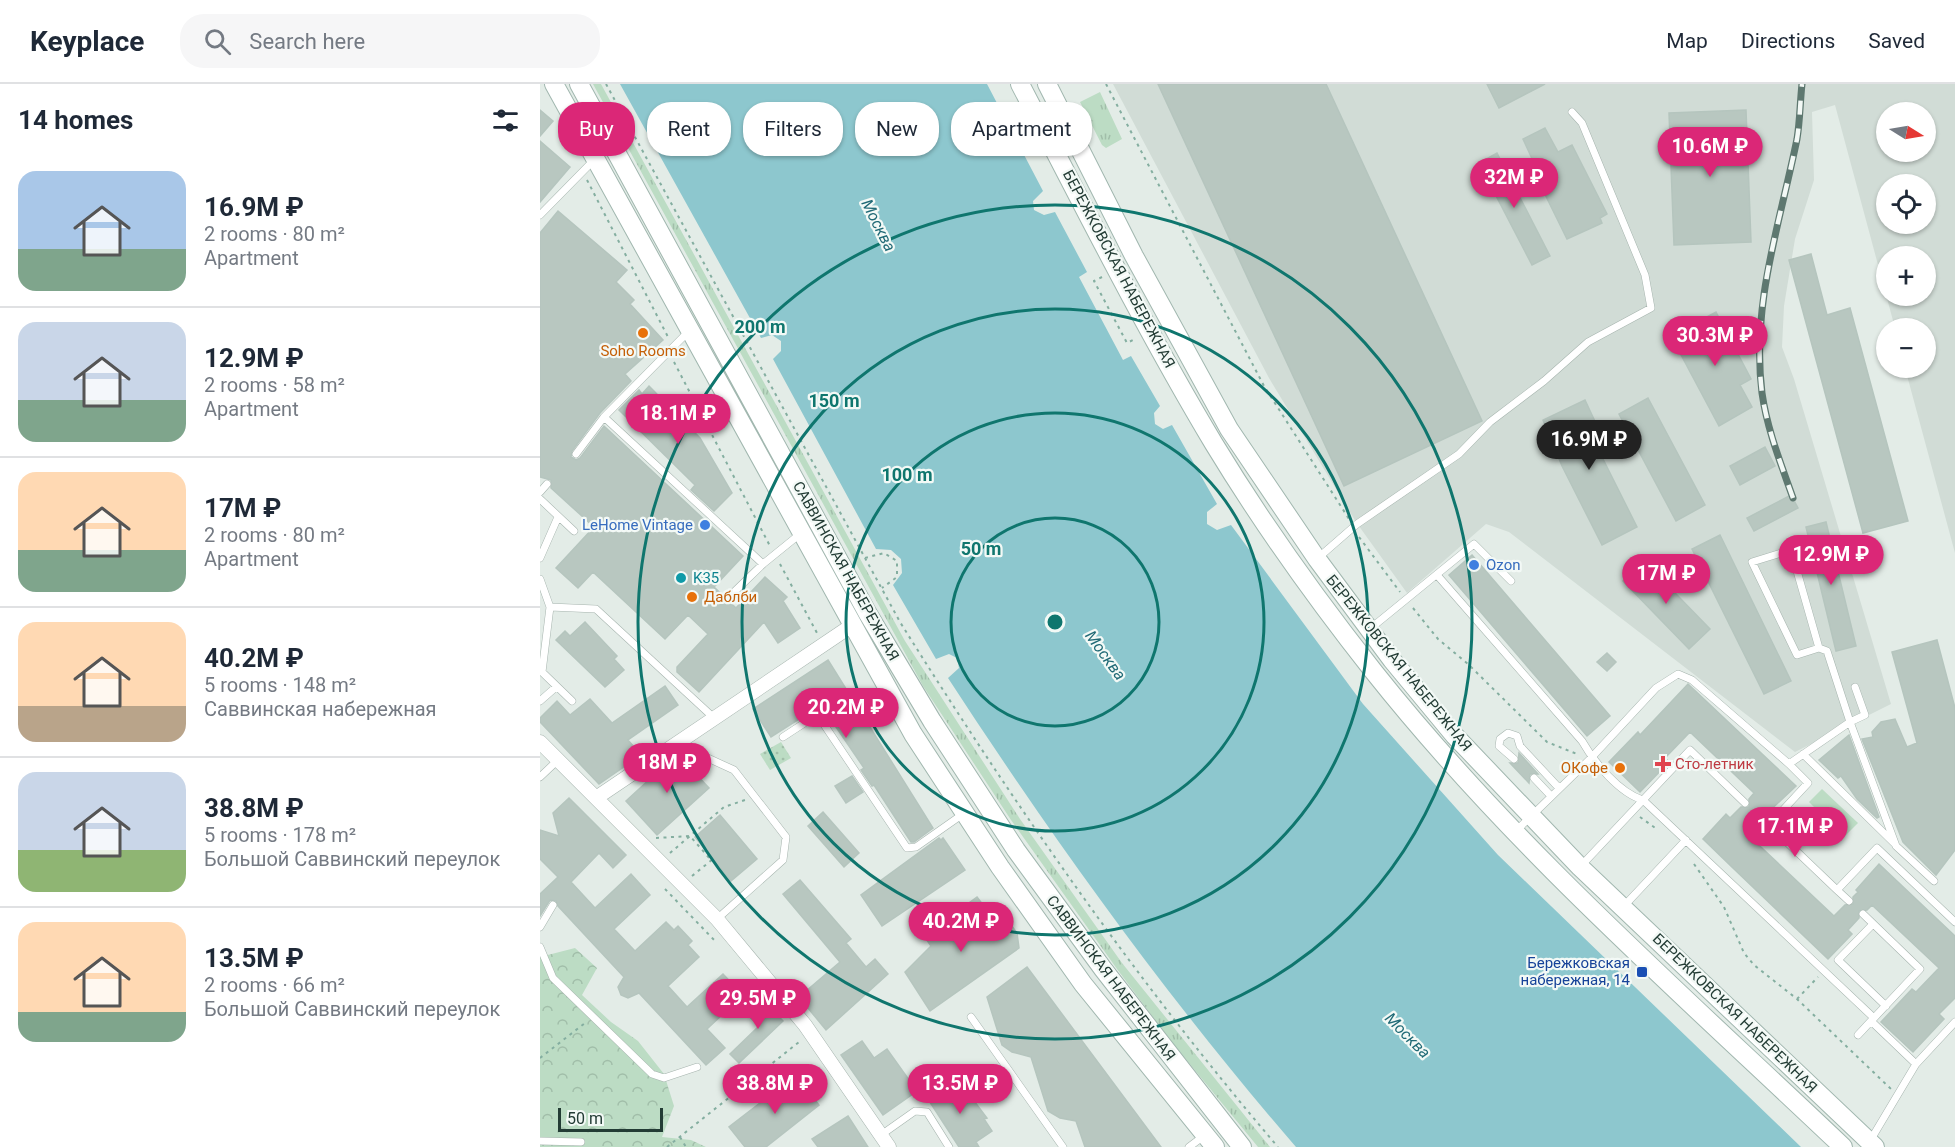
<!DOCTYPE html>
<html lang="en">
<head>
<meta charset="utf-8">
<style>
	:root { --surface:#fff; --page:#f6f6f7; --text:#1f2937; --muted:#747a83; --line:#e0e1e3; --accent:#db2777 }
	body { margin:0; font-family:Roboto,sans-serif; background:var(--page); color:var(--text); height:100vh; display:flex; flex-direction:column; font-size:22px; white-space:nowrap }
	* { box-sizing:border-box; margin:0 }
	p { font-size:20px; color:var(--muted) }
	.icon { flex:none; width:33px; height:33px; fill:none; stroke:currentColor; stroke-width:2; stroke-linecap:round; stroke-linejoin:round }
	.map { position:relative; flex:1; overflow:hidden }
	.details { display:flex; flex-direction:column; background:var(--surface); width:540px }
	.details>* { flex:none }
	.top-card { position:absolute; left:18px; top:18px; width:570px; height:54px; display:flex; gap:12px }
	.needle { width:39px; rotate:101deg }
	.tools { position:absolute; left:1336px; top:18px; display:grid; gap:12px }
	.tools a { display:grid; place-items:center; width:60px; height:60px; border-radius:50%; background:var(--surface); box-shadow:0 2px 4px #0004; font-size:30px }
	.scale { position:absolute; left:18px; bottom:15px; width:105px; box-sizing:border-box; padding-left:6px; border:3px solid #233c35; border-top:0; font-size:16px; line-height:21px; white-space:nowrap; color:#233c35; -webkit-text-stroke:4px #f3f9f6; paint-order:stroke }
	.price { position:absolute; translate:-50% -51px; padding:0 14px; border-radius:21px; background:var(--accent); color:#fff; font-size:20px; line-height:39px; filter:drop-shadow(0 2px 3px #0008) }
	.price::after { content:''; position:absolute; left:50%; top:36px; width:18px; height:14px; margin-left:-9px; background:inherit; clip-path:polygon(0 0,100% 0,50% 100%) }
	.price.active { background:#222; color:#fff }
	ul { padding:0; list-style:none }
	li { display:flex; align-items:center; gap:18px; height:150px; padding:0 18px }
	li+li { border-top:2px solid var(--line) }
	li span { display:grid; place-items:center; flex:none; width:168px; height:120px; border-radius:18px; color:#555 }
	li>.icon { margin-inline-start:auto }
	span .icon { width:72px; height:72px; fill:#fffc; stroke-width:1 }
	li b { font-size:26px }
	h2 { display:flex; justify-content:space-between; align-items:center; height:72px; padding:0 18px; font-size:26px }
	.tag { padding:0 21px; border-radius:24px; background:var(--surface); box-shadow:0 2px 4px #0004; font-size:21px; line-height:54px }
	.tag.active { background:var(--accent); color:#fff }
	header { display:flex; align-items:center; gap:36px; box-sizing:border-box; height:84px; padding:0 30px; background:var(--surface); border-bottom:2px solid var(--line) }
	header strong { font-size:28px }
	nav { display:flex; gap:33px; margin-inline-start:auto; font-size:21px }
	.search { width:420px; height:54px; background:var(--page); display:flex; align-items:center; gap:15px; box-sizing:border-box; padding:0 21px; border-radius:24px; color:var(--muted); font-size:22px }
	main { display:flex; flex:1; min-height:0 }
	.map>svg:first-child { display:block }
	.built { fill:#d1dcd6; fill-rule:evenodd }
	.grass { fill:url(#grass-tufts) }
	.forest { fill:url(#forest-crowns) }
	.park { fill:url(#park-dots) }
	.pitch { fill:#bcdcc4 }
	.water { fill:#8dc7ce }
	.building { fill:#b8c7c0; stroke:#b5c5be; stroke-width:1.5 }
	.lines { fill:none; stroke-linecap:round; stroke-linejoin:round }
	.lane-casing { stroke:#a6b4ae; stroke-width:8 }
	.street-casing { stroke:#a6b4ae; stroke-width:15 }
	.secondary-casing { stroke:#a1b7af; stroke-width:20 }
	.path { stroke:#84aea0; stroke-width:2; stroke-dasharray:3 4.5; stroke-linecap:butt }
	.lane { stroke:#fff; stroke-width:7 }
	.street { stroke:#fff; stroke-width:14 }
	.secondary { stroke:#fff; stroke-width:18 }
	.rail-casing { stroke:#5e7870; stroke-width:7 }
	.rail { stroke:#f3f9f6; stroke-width:4.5; stroke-dasharray:14; stroke-linecap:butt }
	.ring { fill:none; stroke:#0f766e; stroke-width:3 }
	.food-dot { fill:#e8710a; stroke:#f3f9f6; stroke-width:2 }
	.shop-dot { fill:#3f7fe0; stroke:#f3f9f6; stroke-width:2 }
	.culture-dot { fill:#0f9aa8; stroke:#f3f9f6; stroke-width:2 }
	.health-dot { fill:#e0444e; stroke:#f3f9f6; stroke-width:2 }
	.transit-dot { fill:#1a4fb4; stroke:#f3f9f6; stroke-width:2 }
	.labels { text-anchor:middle; stroke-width:4.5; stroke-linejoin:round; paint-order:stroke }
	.street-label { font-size:15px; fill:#233c35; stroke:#f3f9f6 }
	.food-label { font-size:15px; fill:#c56008; stroke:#f3f9f6 }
	.shop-label { font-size:15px; fill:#366cbe; stroke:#f3f9f6; text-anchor:end }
	.culture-label { font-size:15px; fill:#0d838f; stroke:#f3f9f6; text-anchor:start }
	.health-label { font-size:15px; fill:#be3a42; stroke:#f3f9f6; text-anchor:start }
	.transit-label { font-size:15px; fill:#164399; stroke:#f3f9f6; text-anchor:end }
	.water-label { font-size:16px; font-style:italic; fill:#206a76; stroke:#f3f9f6 }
	.centre { fill:#0f766e; stroke:#f3f9f6; stroke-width:3 }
	.ring-label { font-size:18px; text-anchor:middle; font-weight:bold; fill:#0f766e; stroke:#f3f9f6; stroke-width:4.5; stroke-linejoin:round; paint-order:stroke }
</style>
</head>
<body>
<header>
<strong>Keyplace</strong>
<div class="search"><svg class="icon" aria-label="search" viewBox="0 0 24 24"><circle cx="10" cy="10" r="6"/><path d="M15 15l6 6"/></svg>Search here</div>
<nav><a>Map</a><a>Directions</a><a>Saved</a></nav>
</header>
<main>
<section class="details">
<h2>14 homes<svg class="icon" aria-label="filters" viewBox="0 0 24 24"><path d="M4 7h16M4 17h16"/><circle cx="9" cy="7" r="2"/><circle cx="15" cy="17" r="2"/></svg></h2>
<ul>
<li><span style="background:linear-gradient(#a9c7e8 65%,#7fa58c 0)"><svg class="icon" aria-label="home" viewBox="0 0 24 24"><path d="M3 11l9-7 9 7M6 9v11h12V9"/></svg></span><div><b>16.9M ₽</b><p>2 rooms · 80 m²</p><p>Apartment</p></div></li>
<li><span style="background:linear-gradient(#c9d6e8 65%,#7fa58c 0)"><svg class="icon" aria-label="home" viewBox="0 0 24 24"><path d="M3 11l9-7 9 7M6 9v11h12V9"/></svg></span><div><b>12.9M ₽</b><p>2 rooms · 58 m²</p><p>Apartment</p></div></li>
<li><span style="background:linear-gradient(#ffd9b3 65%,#7fa58c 0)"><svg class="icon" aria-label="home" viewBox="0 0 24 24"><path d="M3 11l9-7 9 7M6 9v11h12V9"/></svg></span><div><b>17M ₽</b><p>2 rooms · 80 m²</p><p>Apartment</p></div></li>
<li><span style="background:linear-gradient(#ffd9b3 70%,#b9a48a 0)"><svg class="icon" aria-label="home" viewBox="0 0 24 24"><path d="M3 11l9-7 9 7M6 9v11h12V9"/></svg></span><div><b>40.2M ₽</b><p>5 rooms · 148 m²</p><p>Саввинская набережная</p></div></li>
<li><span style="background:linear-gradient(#c9d6e8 65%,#8fb573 0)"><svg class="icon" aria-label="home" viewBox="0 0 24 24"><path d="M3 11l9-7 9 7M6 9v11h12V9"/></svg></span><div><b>38.8M ₽</b><p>5 rooms · 178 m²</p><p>Большой Саввинский переулок</p></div></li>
<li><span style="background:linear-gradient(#ffd9b3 75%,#7fa58c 0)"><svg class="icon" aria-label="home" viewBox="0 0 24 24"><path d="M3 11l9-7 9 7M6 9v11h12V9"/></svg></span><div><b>13.5M ₽</b><p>2 rooms · 66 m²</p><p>Большой Саввинский переулок</p></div></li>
</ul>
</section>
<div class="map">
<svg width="1415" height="1063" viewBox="0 0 1415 1063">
	<defs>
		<pattern id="grass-tufts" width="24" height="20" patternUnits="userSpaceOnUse" patternTransform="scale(1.5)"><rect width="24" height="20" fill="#bcdcc4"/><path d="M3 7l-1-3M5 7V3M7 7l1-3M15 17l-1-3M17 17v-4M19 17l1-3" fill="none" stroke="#a1bea9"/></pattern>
		<pattern id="forest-crowns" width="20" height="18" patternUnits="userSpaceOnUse" patternTransform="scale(1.5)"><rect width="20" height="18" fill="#bcdcc4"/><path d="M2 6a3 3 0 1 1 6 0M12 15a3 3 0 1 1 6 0" fill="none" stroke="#a1bea9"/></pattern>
		<pattern id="park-dots" width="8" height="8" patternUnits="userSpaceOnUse" patternTransform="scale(1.5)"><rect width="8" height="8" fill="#bcdcc4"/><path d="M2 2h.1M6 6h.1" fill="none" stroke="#a1bea9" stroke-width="1.8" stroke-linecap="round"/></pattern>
	</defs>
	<rect width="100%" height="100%" fill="#e3ece7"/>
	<path class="built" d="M573 0H1415V469L1365 284H1386V244H1355L1295 21 1272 28 1274 96 1255 155 1244 222 1242 263 1254 295 1351 620 1255 668 969 448 946 440 867 509 816 438 729 294ZM1347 28H1386V68H1347ZM1347 100H1386V140H1347ZM1347 172H1386V212H1347Z"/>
	<path class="grass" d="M53 0H61L365 557 480 735 582 879 730 1063H718L630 956 577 885 471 736 383 602Z
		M560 8 582 55 566 64 562 61 540 18Z"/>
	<path class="forest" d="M35 864 57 884 42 911 71 938 98 957 124 990 134 1022 122 1053 151 1056 166 1063H0V873Z"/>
	<path class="park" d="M241 658 251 674 230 686 220 670Z"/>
	<path class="pitch" d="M1282 705 1318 739 1304 753 1269 718Z"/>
	<path class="water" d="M80 0H447L503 107 493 117 494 126 504 131 515 128 547 188 539 193 583 276 591 272 620 322 614 329 615 340 623 345 632 341 677 420 667 428V440L677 446 691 441 823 620 958 771 1261 1063H756C628 915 515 758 408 594L419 584 417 574 409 570 396 575 353 501 362 489 361 475 351 466 336 465 233 275 241 267V257L232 251 221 254Z"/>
	<path class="building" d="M618 0H786L942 337 804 402Z
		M947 0H1005L959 24Z
		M0 26 13 37 0 52Z
		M1206 26 1211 158 1134 161 1129 29Z
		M1005 44 1018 68 1032 61 1067 130 1060 134 1062 139 1027 155 997 94 1000 92 983 55Z
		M0 57 30 83 0 118Z
		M957 69 1010 172 992 181 939 79Z
		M18 127 87 186 76 198 94 216 90 220 123 256 85 290 91 297 60 329 32 367 31 373 36 376 40 374 64 342 203 472 174 503 196 524 225 493 247 513 243 517 260 544 238 559 224 538 159 608 137 588V583L168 550 148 531 125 555 53 488 38 504 16 484 54 443 11 404V396L0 393V149Z
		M1271 170 1287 231 1310 224 1368 437 1323 449 1249 176Z
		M1176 228 1211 295 1200 301 1212 323 1179 342 1131 252Z
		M109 302 160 354 192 409 174 427 151 406 155 401 79 326 99 306 102 310Z
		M1108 314 1165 421 1136 437 1079 330Z
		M1045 316 1065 359 1057 363 1097 443 1062 461 1022 382 1003 336Z
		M1225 363 1235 382 1200 401 1190 382Z
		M1251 411 1258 424 1214 447 1207 434Z
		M1286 438 1316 562 1296 567 1266 443Z
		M1180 451 1251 597 1224 610 1152 465Z
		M932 471 1070 632 1047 652 909 491Z
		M1104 477 1170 545 1149 565 1083 497Z
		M45 538 77 572 74 575 84 586 65 603 16 556 25 547 30 552Z
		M1397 556 1415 624V766L1396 791 1363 758 1322 655 1333 653 1332 648 1341 638 1355 635 1367 663 1377 659 1352 568Z
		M1067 569 1076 578 1067 587 1057 578Z
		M288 576 393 744 374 758H371L334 701 332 702 321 686 324 684 281 621 231 653 213 625Z
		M1148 600 1256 702 1206 749 1294 832 1305 821 1313 820V813L1318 808 1316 806 1339 780 1415 852V914L1399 930 1404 935 1373 968 1341 938 1372 905 1376 908 1399 884 1332 821 1327 826 1319 827V834L1308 846 1312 850 1288 875 1194 785 1163 755 1186 730 1190 734 1201 723H1209V715L1214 709 1150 648 1125 674 1129 678 1100 708 1069 678 1098 648 1100 651Z
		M125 602 138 621 88 656 101 671 59 700 0 638V634L17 617 30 631 50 615 72 639Z
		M1309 651 1339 733 1337 734 1317 715 1301 692 1298 694 1279 676Z
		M979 669 998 690H990L989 699 970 679H978Z
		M137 670 169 704 117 751 86 717Z
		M312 692 323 708 306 719 295 702Z
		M29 714 86 771 73 784 59 769 31 798 55 824 91 790 110 811 74 845 95 867 126 838 134 846 138 842 152 857 148 861 159 873 128 902 147 923 183 890 203 911 167 945 185 964 166 981 99 909 88 914 81 911 78 903 84 893 18 822 16 817 10 816 0 832V810L18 793 0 775V746L19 752 13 729Z
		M283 728 319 769 304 783 268 742Z
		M180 731 217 775 191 797 155 753Z
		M399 754 401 756 403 754 425 786 342 842 321 811Z
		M260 796 311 855 306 859 326 883 335 875 348 890 286 946 259 913 300 878 243 810Z
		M437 813 449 829 469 838 477 849 479 864 390 927 365 888 391 862 384 852Z
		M487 883 621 1063H545L536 1037 520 1034 508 1027 491 973 472 968 462 961 447 913Z
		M222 915 243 937 199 979 190 970 219 942 207 930Z
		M322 957 334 974 347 965 377 1007 343 1031 301 971Z
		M256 991 279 1021 226 1063H205L189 1043Z
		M399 1000 406 1012 422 1001 447 1034 444 1035 452 1047 436 1058 439 1063H419L384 1009Z
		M308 1032 328 1063H278L272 1055Z"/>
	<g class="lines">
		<defs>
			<path id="lane" d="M0 131 54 76
				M64 333 223 480 260 450
				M36 370 64 333 149 247
				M0 408 7 400
				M0 415 34 447
				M0 474 18 433
				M778 474 817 440 919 370 950 338 1004 297 1048 258 1111 224 1105 191 1042 39 1032 28
				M897 491 1042 657C1054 678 1079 709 1103 716L1334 934 1331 937 1376 980
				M0 495 10 523 2 588 32 617
				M193 509 223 480
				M10 523 56 525 174 634
				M831 544 934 460 971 497
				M1315 603 1325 631 1310 638 1356 762 1394 797
				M0 617 16 603
				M243 653 269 636 283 639 367 764 376 763 423 730
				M142 656 148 665 194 686 246 753 243 776 177 835
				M1263 670 1355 760
				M974 675 959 662 960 655 968 649 977 652 980 662 1019 704
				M1249 680 1268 699 1229 741 1297 806 1337 764 1415 838
				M0 693 18 676
				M994 694 1011 712
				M977 746 1051 674 1116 604 1138 590 1152 596 1249 680 1310 638 1287 567 1279 564 1251 466 1212 478 1257 571 1279 564
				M1040 783 1150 666 1205 719
				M1297 806 1309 817
				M1084 822 1146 756
				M1323 830 1380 885 1334 934
				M1333 840 1298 876 1346 922
				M0 843 13 821
				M0 863 13 894 112 990 124 994 157 983
				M431 933 523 1063
				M1318 951 1331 937
				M341 1051 375 1027 387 1028 409 1063
				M0 1057 41 1058
				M1330 1057 1376 980 1415 938
				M649 1063 665 1051"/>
			<path id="street" d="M0 658 177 835 265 941 349 1063
				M56 714 311 542"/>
			<path id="secondary" d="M14 0 373 650 460 783 543 900 675 1063
				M39 0 328 530 392 637 476 766 563 885 702 1063
				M480 0C543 121 604 243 674 360 722 439 777 516 834 588 973 763 1142 910 1303 1063
				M507 0 594 172 689 345 777 475 852 576 914 651 1040 783 1335 1063"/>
		</defs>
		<use href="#lane" class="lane-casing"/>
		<use href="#street" class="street-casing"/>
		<use href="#secondary" class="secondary-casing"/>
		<path class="path" d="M66 0 360 538C475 722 597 898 738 1063
			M566 0 724 302 809 435
			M47 96 128 253
			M562 193 554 197 587 259 595 255
			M134 278 230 462
			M819 453 860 508
			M325 474 344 469 357 477V493L342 504
			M240 480 277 549
			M873 524 898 555 928 580 1007 658 1037 670
			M1100 733 1118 746
			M116 754 150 752 171 776
			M130 769 184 723 205 716
			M1154 780 1184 823 1204 869 1214 881 1257 915 1351 1005
			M152 792 173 775
			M125 805 177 859
			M1257 915 1278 893
			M0 974 45 939
			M140 1053 146 1063
			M127 1063 259 958"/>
		<use href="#lane" class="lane"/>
		<use href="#street" class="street"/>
		<use href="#secondary" class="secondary"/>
		<defs>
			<path id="rail" d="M1253 414C1241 380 1227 345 1222 309 1211 221 1240 139 1257 55 1260 37 1260 18 1262 0"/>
		</defs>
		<use href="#rail" class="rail-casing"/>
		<use href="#rail" class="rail"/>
	</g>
	<g class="ring">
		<circle cx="515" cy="538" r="104"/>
		<circle cx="515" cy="538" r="209"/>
		<circle cx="515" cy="538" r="313"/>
		<circle cx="515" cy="538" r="417"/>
	</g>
	<g class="food-dot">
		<circle cx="103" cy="249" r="6"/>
		<circle cx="152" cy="513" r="6"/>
		<circle cx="1080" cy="684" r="6"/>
	</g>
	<g class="shop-dot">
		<circle cx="165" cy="441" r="6"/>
		<circle cx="934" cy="481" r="6"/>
	</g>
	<circle class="culture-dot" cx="141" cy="494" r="6"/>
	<path class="health-dot" d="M1120 671h6v6h6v6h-6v6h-6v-6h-6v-6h6z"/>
	<rect class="transit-dot" x="1096" y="882" width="12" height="12" rx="3"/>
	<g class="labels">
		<g class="street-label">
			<text transform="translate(579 185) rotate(62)" y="5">БЕРЕЖКОВСКАЯ НАБЕРЕЖНАЯ</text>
			<text transform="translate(306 487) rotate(61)" y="5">САВВИНСКАЯ НАБЕРЕЖНАЯ</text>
			<text transform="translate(859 579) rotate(51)" y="5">БЕРЕЖКОВСКАЯ НАБЕРЕЖНАЯ</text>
			<text transform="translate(571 894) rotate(53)" y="5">САВВИНСКАЯ НАБЕРЕЖНАЯ</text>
			<text transform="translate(1195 929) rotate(44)" y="5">БЕРЕЖКОВСКАЯ НАБЕРЕЖНАЯ</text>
		</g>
		<g class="food-label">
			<text x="103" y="272">Soho Rooms</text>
			<text x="164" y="518" text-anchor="start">Даблби</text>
			<text x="1068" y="689" text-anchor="end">ОКофе</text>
		</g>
		<g class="shop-label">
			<text x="153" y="446">LeHome Vintage</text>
			<text x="946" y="486" text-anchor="start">Ozon</text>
		</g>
		<g class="culture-label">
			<text x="153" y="499">K35</text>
		</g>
		<g class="health-label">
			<text x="1135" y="685">Сто-летник</text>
		</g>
		<g class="transit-label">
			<text x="1090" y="884">Бережковская<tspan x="1090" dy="17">набережная, 14</tspan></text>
		</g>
		<g class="water-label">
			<text transform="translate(339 141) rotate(63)" y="6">Москва</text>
			<text transform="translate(566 571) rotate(54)" y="6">Москва</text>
			<text transform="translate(868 951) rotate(45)" y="6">Москва</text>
		</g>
	</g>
	<circle cx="515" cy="538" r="9" class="centre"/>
	<g class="ring-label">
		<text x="220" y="249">200 m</text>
		<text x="294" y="323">150 m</text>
		<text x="367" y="397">100 m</text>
		<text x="441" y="471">50 m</text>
	</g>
</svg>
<div class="tools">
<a><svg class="needle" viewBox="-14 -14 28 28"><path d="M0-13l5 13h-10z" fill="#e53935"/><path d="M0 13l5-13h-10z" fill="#747a83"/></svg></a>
<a><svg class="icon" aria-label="locate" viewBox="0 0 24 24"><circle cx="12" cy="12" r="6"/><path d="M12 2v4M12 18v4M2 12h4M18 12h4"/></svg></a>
<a>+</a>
<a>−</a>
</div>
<div class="scale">50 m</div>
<b class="price" style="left:1170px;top:94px">10.6M ₽</b>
<b class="price" style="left:974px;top:125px">32M ₽</b>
<b class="price" style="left:1175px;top:283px">30.3M ₽</b>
<b class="price" style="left:138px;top:361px">18.1M ₽</b>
<b class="price active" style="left:1049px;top:387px">16.9M ₽</b>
<b class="price" style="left:1291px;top:502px">12.9M ₽</b>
<b class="price" style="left:1126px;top:521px">17M ₽</b>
<b class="price" style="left:306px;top:655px">20.2M ₽</b>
<b class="price" style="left:127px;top:710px">18M ₽</b>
<b class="price" style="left:1255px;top:774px">17.1M ₽</b>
<b class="price" style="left:421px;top:869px">40.2M ₽</b>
<b class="price" style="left:218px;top:946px">29.5M ₽</b>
<b class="price" style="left:235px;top:1031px">38.8M ₽</b>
<b class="price" style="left:420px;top:1031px">13.5M ₽</b>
<div class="top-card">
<a class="tag active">Buy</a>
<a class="tag">Rent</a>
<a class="tag">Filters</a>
<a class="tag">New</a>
<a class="tag">Apartment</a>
</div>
</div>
</main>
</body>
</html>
